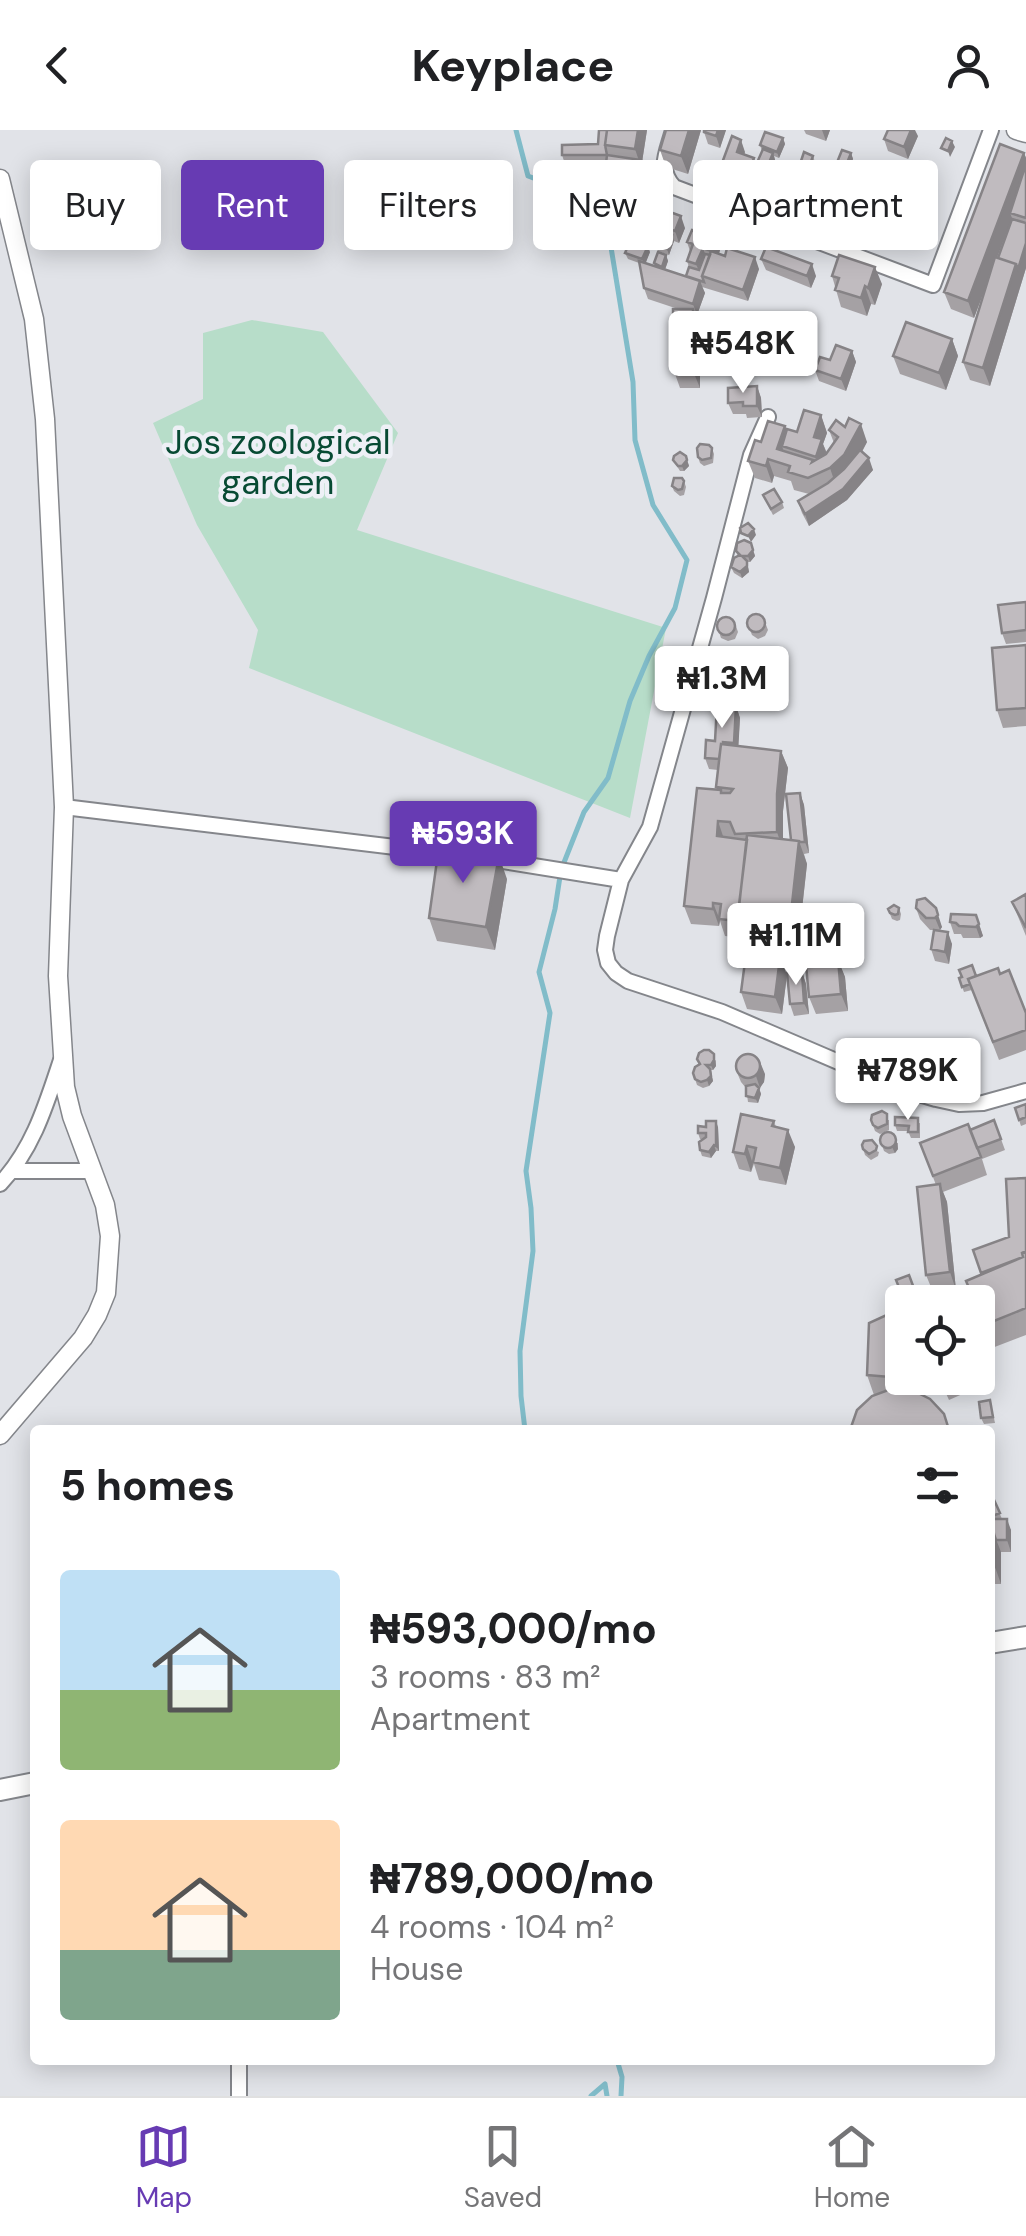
<!DOCTYPE html>
<html lang="en">
<head>
<meta charset="utf-8">
<style>
	:root { --surface:#fff; --page:#f2f2f2; --text:#202124; --muted:#757577; --line:#e0e0e0; --accent:#673bb3 }
	body { margin:0; font-family:"DM Sans",sans-serif; background:var(--page); color:var(--text); height:100vh; display:flex; flex-direction:column; font-size:38px; white-space:nowrap }
	* { box-sizing:border-box; margin:0 }
	p { font-size:32px; color:var(--muted) }
	.icon { flex:none; width:55px; height:55px; fill:none; stroke:currentColor; stroke-width:2; stroke-linecap:round; stroke-linejoin:round }
	.map { position:relative; flex:1; overflow:hidden }
	.side { position:absolute; left:30px; top:1295px; width:965px; height:640px; display:flex; flex-direction:column; background:var(--surface); border-radius:10px; box-shadow:0 5px 25px #0003 }
	.side>* { flex:none }
	.top-card { position:absolute; left:30px; top:30px; width:968px; height:90px; display:flex; gap:20px }
	.controls { position:absolute; left:885px; top:1155px; display:grid; gap:20px }
	.controls a { display:grid; place-items:center; width:110px; height:110px; border-radius:10px; background:var(--surface); box-shadow:0 5px 25px #0003; font-size:50px }
	.price { position:absolute; translate:-50% -85px; padding:0 22px; border-radius:10px; background:#fff; color:#222; font-size:32px; line-height:65px; filter:drop-shadow(0 2px 5px #0008) }
	.price::after { content:''; position:absolute; left:50%; top:60px; width:30px; height:22px; margin-left:-15px; background:inherit; clip-path:polygon(0 0,100% 0,50% 100%) }
	.price.active { background:var(--accent); color:#fff }
	ul { padding:0; list-style:none }
	li { display:flex; align-items:center; gap:30px; height:250px; padding:0 30px }
	li span { display:grid; place-items:center; flex:none; width:280px; height:200px; border-radius:10px; color:#555 }
	li>.icon { margin-inline-start:auto }
	span .icon { width:120px; height:120px; fill:#fffc; stroke-width:1 }
	li b { font-size:42px }
	h2 { display:flex; justify-content:space-between; align-items:center; height:120px; padding:0 30px; font-size:42px }
	.tag { padding:0 35px; border-radius:10px; background:var(--surface); box-shadow:0 5px 25px #0003; font-size:35px; line-height:90px }
	.tag.active { background:var(--accent); color:#fff }
	header { display:flex; justify-content:space-between; align-items:center; height:130px; padding:0 30px; background:var(--surface); font-size:45px; font-weight:700 }
	.menu { display:flex; justify-content:space-around; align-items:center; height:140px; border-top:2px solid var(--line); background:var(--surface); font-size:28px; color:var(--muted) }
	.menu a { display:grid; justify-items:center; gap:5px }
	.menu .active { color:var(--accent) }
	.map>svg:first-child { display:block }
	.green { fill:#b7ddc9 }
	.lines { fill:none; stroke-linecap:round; stroke-linejoin:round }
	.stream { stroke:#81bcc9; stroke-width:5 }
	.street-casing { stroke:#84868b; stroke-width:18 }
	.secondary-casing { stroke:#84868b; stroke-width:21 }
	.primary-casing { stroke:#84868b; stroke-width:24 }
	.street { stroke:#fff; stroke-width:14 }
	.secondary { stroke:#fff; stroke-width:18 }
	.primary { stroke:#fff; stroke-width:20 }
	.wall { fill:#a5a1a4; fill-rule:evenodd }
	.shaded-wall { fill:#868386 }
	.building { fill:#c0bbbf; stroke:#868386; stroke-width:2.5 }
	.labels { text-anchor:middle; stroke-width:9; stroke-linejoin:round; paint-order:stroke }
	.park-label { font-size:35px; fill:#074a33; stroke:#eef0f6 }
</style>
</head>
<body>
<header><svg class="icon" aria-label="back" viewBox="0 0 24 24"><path d="M15 5l-7 7 7 7"/></svg>Keyplace<svg class="icon" aria-label="person" viewBox="0 0 24 24"><circle cx="12" cy="8" r="4"/><path d="M4 21q1-7 8-7t8 7"/></svg></header>
<div class="map">
<svg width="1026" height="1966" viewBox="0 0 1026 1966">
	<rect width="100%" height="100%" fill="#e1e3e8"/>
	<path class="green" d="M252 190 323 202 398 303 357 400 666 498 630 688 249 538 258 500 197 395 153 293 203 269V203Z"/>
	<g class="lines">
		<path class="stream" d="M516 0 528 46 549 54 564 72 578 62C597 72 603 85 609 105L633 252 635 310 653 375 687 430 675 478 649 526 630 571 608 648 584 682 561 740 555 779 539 842 550 883 526 1041 531 1078 533 1121 520 1221 521 1266 525 1300
			M617 1930 622 1947 621 1966
			M591 1966 605 1954 607 1966"/>
		<defs>
			<path id="street" d="M673 0C667 23 657 38 674 57L933 155 991 0
				M768 287 751 325 714 468 650 697 621 750 607 806 605 820 608 833 616 843 628 851 722 882 899 958 936 969 959 974 983 973 1026 961
				M64 677 453 724
				M484 728 621 750
				M13 1041H93
				M0 1054C33 1019 46 975 61 930
				M239 1930V1966"/>
			<path id="secondary" d="M1016 0 1026 3
				M0 49 34 189 45 289 64 677 58 846 65 957 72 986 105 1075 110 1106 106 1163 97 1185 83 1208 0 1305"/>
			<path id="primary" d="M990 1513 1026 1507
				M0 1660 35 1653"/>
		</defs>
		<use href="#street" class="street-casing"/>
		<use href="#secondary" class="secondary-casing"/>
		<use href="#primary" class="primary-casing"/>
		<use href="#street" class="street"/>
		<use href="#secondary" class="secondary"/>
		<use href="#primary" class="primary"/>
	</g>
	<path class="wall" d="M647 0 642 32 645 41 642 66 608 62 604 50 606 37H566L562 25Z
		M701 0 688 44 666 37 660 20Z
		M704 0H726L720 18 708 14 704 2Z
		M804 0H830L826 11 806 4Z
		M918 6 908 29 888 21 884 9Z
		M783 8 785 14 779 28 774 26 780 47 773 62 756 56 754 50 753 54 726 44 722 33 745 22 744 25 756 34 762 21 760 15Z
		M851 23 853 29 849 39 841 36 838 30Z
		M1024 23 1026 28V138L990 256 970 250 963 232 986 155 974 188 951 179 944 162ZM1012 88 998 128H997Z
		M813 26 815 32 812 39 841 42 844 51 868 60 895 62 898 71 908 75 913 87 907 100 800 60 796 48Z
		M864 43 860 54 851 50 848 44Z
		M876 43H891L887 52 879 49Z
		M624 80 685 98 679 113 674 111 669 125 658 121 656 115 660 106 645 100 641 112 628 107 624 95 626 88Z
		M716 109 720 120 719 124 759 139 748 171 702 157 705 163 697 185H695L700 196V258H680L674 241 678 179 648 169 644 158 639 133 628 129 625 123 650 122 645 133 655 136 654 133 666 125 668 131 665 140 686 147 689 137 687 131 690 121 687 112Z
		M761 129 816 146 811 158 766 140Z
		M832 146 882 154 875 175 871 174 867 186 841 177Z
		M952 209 958 226 946 260 900 244 893 226Z
		M852 221 856 232 846 261 819 251 815 240 830 230Z
		M757 256 761 268 762 287 747 288 746 284H733L728 273Z
		M821 285 827 303 823 314 827 323 834 313 829 300 845 297 867 312 862 322 873 340 847 370 809 396 802 383 798 371 809 364 794 360 791 351 774 346 772 353 755 348 748 331 761 312 785 296 787 302H797Z
		M712 318 714 324 713 333 704 336 700 333 698 327Z
		M686 326 689 336 684 341H680L673 330Z
		M684 351 686 357 684 365 680 366 674 361 672 356Z
		M763 365 782 372 784 378 773 385Z
		M751 413 755 426 750 432H747L749 442 742 448 734 443 731 437 738 426 736 421Z
		M1026 472V512L1006 514 1002 503Z
		M763 487 768 500 765 506 758 509 752 505 747 493Z
		M734 490 738 502 735 509 728 511 721 508 719 502Z
		M1026 515V596L1003 598 997 580Z
		M736 576 740 588 738 616 781 621 788 638 783 681V709L791 710 800 663 804 675 809 723 804 724 807 734 797 824 771 820 773 827 780 828 787 845 782 884 747 879 741 862 756 825 757 819 745 818 742 808 725 806 720 791 719 796 691 794 684 776 717 660 718 640 709 639 705 628Z
		M507 749 495 820 437 811 429 788Z
		M1026 764V806L1012 772Z
		M925 768 942 797 940 800 952 814 949 834 935 831 931 819 934 800H930L920 789 916 778Z
		M899 778 901 784 900 790 897 791 892 789 888 779Z
		M976 785 983 806 980 808H963L961 804H954L950 792Z
		M837 830 845 847 848 881 816 884 809 867Z
		M802 842 806 854 809 884 794 886 790 874Z
		M1000 844 1026 883V920L999 930 972 860 964 862 959 848Z
		M716 930V936L713 940H711L713 951 709 956 703 958 697 955 693 943Z
		M736 940 765 944 764 952 759 958 761 964 758 973 748 972 746 958 741 952Z
		M1026 974V994L1021 996 1015 978Z
		M871 990H889V1000L880 1004 875 1001Z
		M994 990 1005 1020 982 1029 987 1045 943 1062 947 1072 956 1160 933 1162 926 1145 936 1055 920 1013 970 1000Z
		M774 991 776 997 795 1017 786 1055 759 1050 754 1034 751 1042 739 1039 733 1022Z
		M920 993V1008H911L908 1001H897L895 995Z
		M718 997 719 1021H716L711 1028 702 1026 700 1020 702 1009H700L698 1003Z
		M880 1010 898 1013V1019L895 1023 889 1024 884 1021Z
		M862 1015 879 1022 878 1026 871 1030 865 1025Z
		M1026 1048V1205L992 1218 978 1182V1172H973L966 1151 982 1144 1009 1107Z
		M902 1178V1243L900 1244 899 1259 874 1265 867 1245Z
		M939 1248H962L967 1262 949 1270Z
		M990 1270 995 1293 984 1294 981 1288Z
		M990 1361 1002 1389 1011 1400V1422H1001V1454H990Z"/>
	<path class="shaded-wall" d="M638 0H647L642 32 645 41 642 66 638 54 640 34 635 19Z
		M689 0H701L688 44 681 26Z
		M718 0H726L720 18 716 6Z
		M822 0H830L826 11Z
		M911 0H915L918 6 908 29 904 17Z
		M783 8 785 14 779 28 777 22Z
		M741 10 745 22 741 33 737 22Z
		M952 11 955 17 950 27 948 21Z
		M773 23 780 47 773 62 769 51V33Z
		M851 23 853 29 849 39 847 33Z
		M1024 23 1026 28V51L1010 83 1012 88 974 188 968 171Z
		M754 28 758 40 752 44 754 50 753 54 748 43Z
		M862 37 864 43 860 54 858 48Z
		M889 37 891 43 887 52 885 46Z
		M908 75 913 87 907 100 903 89Z
		M681 86 685 98 679 113 675 101Z
		M641 89 645 100 641 112 636 100Z
		M672 105 674 111 669 125 667 119Z
		M716 109 720 120 710 149 711 121Z
		M1026 113V138L990 256 983 238 1016 134Z
		M648 116 650 122 645 135 642 129Z
		M703 118 707 130 701 146 696 134Z
		M666 125 668 131 664 142 662 137Z
		M755 127 759 139 748 171 743 160Z
		M812 134 816 146 811 158 807 146Z
		M875 137 882 154 875 175 868 158Z
		M700 151 705 163 697 185 693 174Z
		M865 156 871 174 867 186 861 168Z
		M693 179 700 196V258L693 241Z
		M952 209 958 226 946 260 939 243Z
		M852 221 856 232 846 261 841 249Z
		M757 256 761 268 762 287 757 276Z
		M821 285 827 303 823 314 828 327 822 342 816 327 814 307Z
		M861 294 867 312 850 343 836 356 830 338Z
		M785 296 791 313 782 316 786 328 777 319Z
		M869 328 873 340 847 370 809 396 805 384Z
		M768 329 774 346 772 353 766 336Z
		M687 330 689 336 684 341 682 336Z
		M754 399 756 405 751 412 748 406Z
		M753 420 755 426 750 432 748 426Z
		M747 431 749 442 742 448 740 442Z
		M736 576 740 588 738 624 734 613Z
		M781 621 788 638 783 681V720L777 702V664Z
		M800 663 804 675 809 723 805 712Z
		M718 691 724 709 717 706Z
		M799 711 807 734 797 824 789 801Z
		M499 726 507 749 495 820 486 797Z
		M713 773 720 790 719 796 713 779Z
		M936 778 942 797 940 800 935 788Z
		M976 785 983 806 980 808 976 797Z
		M948 802 952 814 949 834 945 822Z
		M830 810 836 828 838 847 832 830Z
		M780 828 787 845 782 884 775 867Z
		M838 829 845 847 848 881 841 864Z
		M802 842 806 854 809 884 804 873Z
		M714 924 716 936 713 940 711 935Z
		M760 932 765 944 764 952 760 958 756 946Z
		M710 939 713 951 709 956 707 950Z
		M759 958 761 964 758 973 755 968Z
		M716 991 718 997 719 1021 716 1016Z
		M788 1000 795 1017 786 1055 780 1038Z
		M896 1007 898 1019 895 1023 892 1017Z
		M714 1015 716 1021 711 1028 709 1022Z
		M747 1016 753 1034 751 1042 745 1024Z
		M940 1054 947 1072 956 1160 950 1142Z
		M891 1221 900 1244 898 1270 890 1247Z
		M1007 1389 1011 1400V1422L1007 1410Z
		M994 1404 1001 1422V1454L995 1437Z"/>
	<path class="building" d="M599 0H607L605 15 607 25H562V15L598 14Z
		M607 0H638L635 19 605 15Z
		M666 0H689L681 26 660 20Z
		M704 0H718L716 6 704 2Z
		M888 0H911L904 17 884 9Z
		M765 2 783 8 777 22 760 15Z
		M732 6 741 10 737 22 754 28 748 43 722 33Z
		M946 8 952 11 948 21 941 18Z
		M1000 14 1024 23 968 171 944 162Z
		M763 19 773 23 769 33 775 36 769 51 752 44Z
		M842 20 851 23 847 33 838 30Z
		M804 22 813 26 809 37 800 34Z
		M607 25 641 30 638 54 604 50Z
		M817 33 841 42 838 48 868 60 871 53 895 62 892 69 908 75 903 89 796 48 801 35 814 40Z
		M853 34 862 37 858 48 848 44Z
		M880 34 889 37 885 46 876 43Z
		M1026 34V88L1010 83Z
		M629 67 681 86 675 101 641 89 636 100 624 95 629 83 624 80Z
		M1012 89 1026 93V113L1018 139 1016 134 998 128Z
		M692 100 716 109 711 121 703 118 696 134 687 131 693 114 687 112Z
		M661 101 672 105 667 119 656 115Z
		M631 109 648 116 642 129 625 123Z
		M766 117 812 134 807 146 761 129Z
		M727 118 755 127 743 160 702 146 711 121 725 126Z
		M658 122 666 125 662 137 654 133Z
		M705 124 710 125 702 146 704 152 686 146 689 137 699 140Z
		M839 125 875 137 868 158 865 156 861 168 835 160 839 148 832 146Z
		M995 127 1016 134 983 238 963 232Z
		M639 131 700 151 693 174 644 158Z
		M673 179H693V241H674Z
		M906 192 952 209 939 243 893 226Z
		M836 215 852 221 841 249 815 240 820 227 830 230Z
		M757 256V276H743V272L728 273V258Z
		M804 280 821 285 814 307 822 309 816 327 782 316 787 299 797 302Z
		M849 288 861 294 844 325 830 338 808 348 788 342 790 336 768 329 766 336 748 331 755 310 761 312 768 291 785 296 777 319 813 330 812 332 826 324 838 307 829 300 836 290 845 297Z
		M700 314 709 315 712 318 711 328 702 330 698 327 697 318Z
		M860 320 869 328 843 359 805 384 798 371 828 353 844 339Z
		M680 322 686 326 687 330 682 336H678L673 330 674 326Z
		M674 348H682L684 351 682 359 678 360 672 356Z
		M774 359 782 372 771 379 763 365Z
		M748 393 754 399 748 406 741 403 740 398Z
		M744 410 751 413 753 420 748 426H742L747 431V436L740 442 731 437 734 428 740 425 736 421 737 413Z
		M1026 472V500L1002 503 998 475Z
		M747 493a9 9 0 1 1 18 0a9 9 0 1 1-18 0Z
		M717 496a9 9 0 1 1 18 0a9 9 0 1 1-18 0Z
		M1026 515V578L997 580 992 518Z
		M717 575 736 576 734 613 723 612V614H721L719 629 705 628 706 610 715 611Z
		M721 614 781 621 777 664V702L735 704 730 692 718 691 717 706 747 710 737 791 719 789 721 774 713 773V779L684 776 697 658 721 660V663H730L733 659 716 657Z
		M800 663 805 712H799V711L791 710 786 664Z
		M747 705 799 711 789 801 737 795Z
		M439 716 499 726 486 797 429 788Z
		M1026 764V798L1012 772Z
		M925 768 936 778 938 785 935 788H926L916 778 917 770Z
		M894 775 899 778 898 784 895 785 890 783 888 779Z
		M951 784 976 785 979 794 976 797 959 796 956 793 950 792Z
		M934 800 948 802 945 822 931 819Z
		M830 810 832 830 838 829 841 864 809 867 804 813Z
		M758 815 769 816 768 826 780 828 775 867 741 862 746 824 756 825Z
		M972 835 976 846 968 849 970 854 962 857 959 848 962 847 959 840Z
		M998 838 1000 844 1009 840 1026 883V900L993 912 968 849Z
		M802 842 804 873 790 874 787 843Z
		M704 920H709L714 924V930L711 935H706L710 939 711 946 707 950 701 952 695 949 693 943 695 937 700 934 697 929 699 923Z
		M736 936a12 12 0 1 1 24 0a12 12 0 1 1-24 0Z
		M755 954 759 958 755 968 746 966V956Z
		M1026 974V987L1019 990 1015 978Z
		M882 981 887 984V994L878 998 873 995 871 990 872 985Z
		M741 984 774 991 772 996 788 1000 780 1038 753 1032 756 1018 747 1016 745 1024 733 1022Z
		M895 987 918 988V1002H908L909 996 895 995Z
		M994 990 1001 1009 977 1018 970 1000Z
		M706 991H716V1016L714 1015 709 1022 700 1020 699 1012 706 1007V1003H698V996L706 997Z
		M968 994 981 1027 933 1046 920 1013Z
		M880 1010a8 8 0 1 1 16 0a8 8 0 1 1-16 0Z
		M872 1010 877 1016 876 1020 869 1024 863 1019 862 1015 864 1011Z
		M1026 1048V1121L1022 1123 1023 1127 981 1143 973 1120 1009 1107 1006 1049Z
		M940 1054 950 1142 926 1145 917 1057Z
		M1026 1121V1178L984 1195 978 1180V1172H975L966 1151 1023 1127 1022 1123Z
		M909 1145 918 1169 905 1172 896 1150Z
		M932 1166 934 1172H917Z
		M902 1178V1216L891 1221 890 1247 867 1245 869 1193Z
		M891 1259 912 1260 930 1269 944 1284 949 1300H850L857 1280 872 1266Z
		M990 1270 993 1287 981 1288 979 1272Z
		M990 1361 1000 1383 990 1387Z
		M990 1389H1007V1410H996L994 1404H990Z
		M990 1404H994L995 1437H990Z"/>
	<g class="labels">
		<g class="park-label">
			<text x="278" y="324">Jos zoological<tspan x="278" dy="40">garden</tspan></text>
		</g>
	</g>
</svg>
<div class="controls">
<a><svg class="icon" aria-label="locate" viewBox="0 0 24 24"><circle cx="12" cy="12" r="6"/><path d="M12 2v4M12 18v4M2 12h4M18 12h4"/></svg></a>
</div>
<b class="price" style="left:743px;top:266px">₦548K</b>
<b class="price" style="left:722px;top:601px">₦1.3M</b>
<b class="price active" style="left:463px;top:756px">₦593K</b>
<b class="price" style="left:796px;top:858px">₦1.11M</b>
<b class="price" style="left:908px;top:993px">₦789K</b>
<div class="top-card">
<a class="tag">Buy</a>
<a class="tag active">Rent</a>
<a class="tag">Filters</a>
<a class="tag">New</a>
<a class="tag">Apartment</a>
</div>
<section class="side">
<h2>5 homes<svg class="icon" aria-label="filters" viewBox="0 0 24 24"><path d="M4 7h16M4 17h16"/><circle cx="9" cy="7" r="2"/><circle cx="15" cy="17" r="2"/></svg></h2>
<ul>
<li><span style="background:linear-gradient(#bfe0f5 60%,#8fb573 0)"><svg class="icon" aria-label="home" viewBox="0 0 24 24"><path d="M3 11l9-7 9 7M6 9v11h12V9"/></svg></span><div><b>₦593,000/mo</b><p>3 rooms · 83 m²</p><p>Apartment</p></div></li>
<li><span style="background:linear-gradient(#ffd9b3 65%,#7fa58c 0)"><svg class="icon" aria-label="home" viewBox="0 0 24 24"><path d="M3 11l9-7 9 7M6 9v11h12V9"/></svg></span><div><b>₦789,000/mo</b><p>4 rooms · 104 m²</p><p>House</p></div></li>
</ul>
</section>
</div>
<nav class="menu">
<a class="active"><svg class="icon" aria-label="map" viewBox="0 0 24 24"><path d="M3 6l6-2 6 2 6-2v14l-6 2-6-2-6 2zM9 4v14M15 6v14"/></svg>Map</a>
<a><svg class="icon" aria-label="saved" viewBox="0 0 24 24"><path d="M7 4h10v16l-5-4-5 4z"/></svg>Saved</a>
<a><svg class="icon" aria-label="home" viewBox="0 0 24 24"><path d="M3 11l9-7 9 7M6 9v11h12V9"/></svg>Home</a>
</nav>
</body>
</html>
